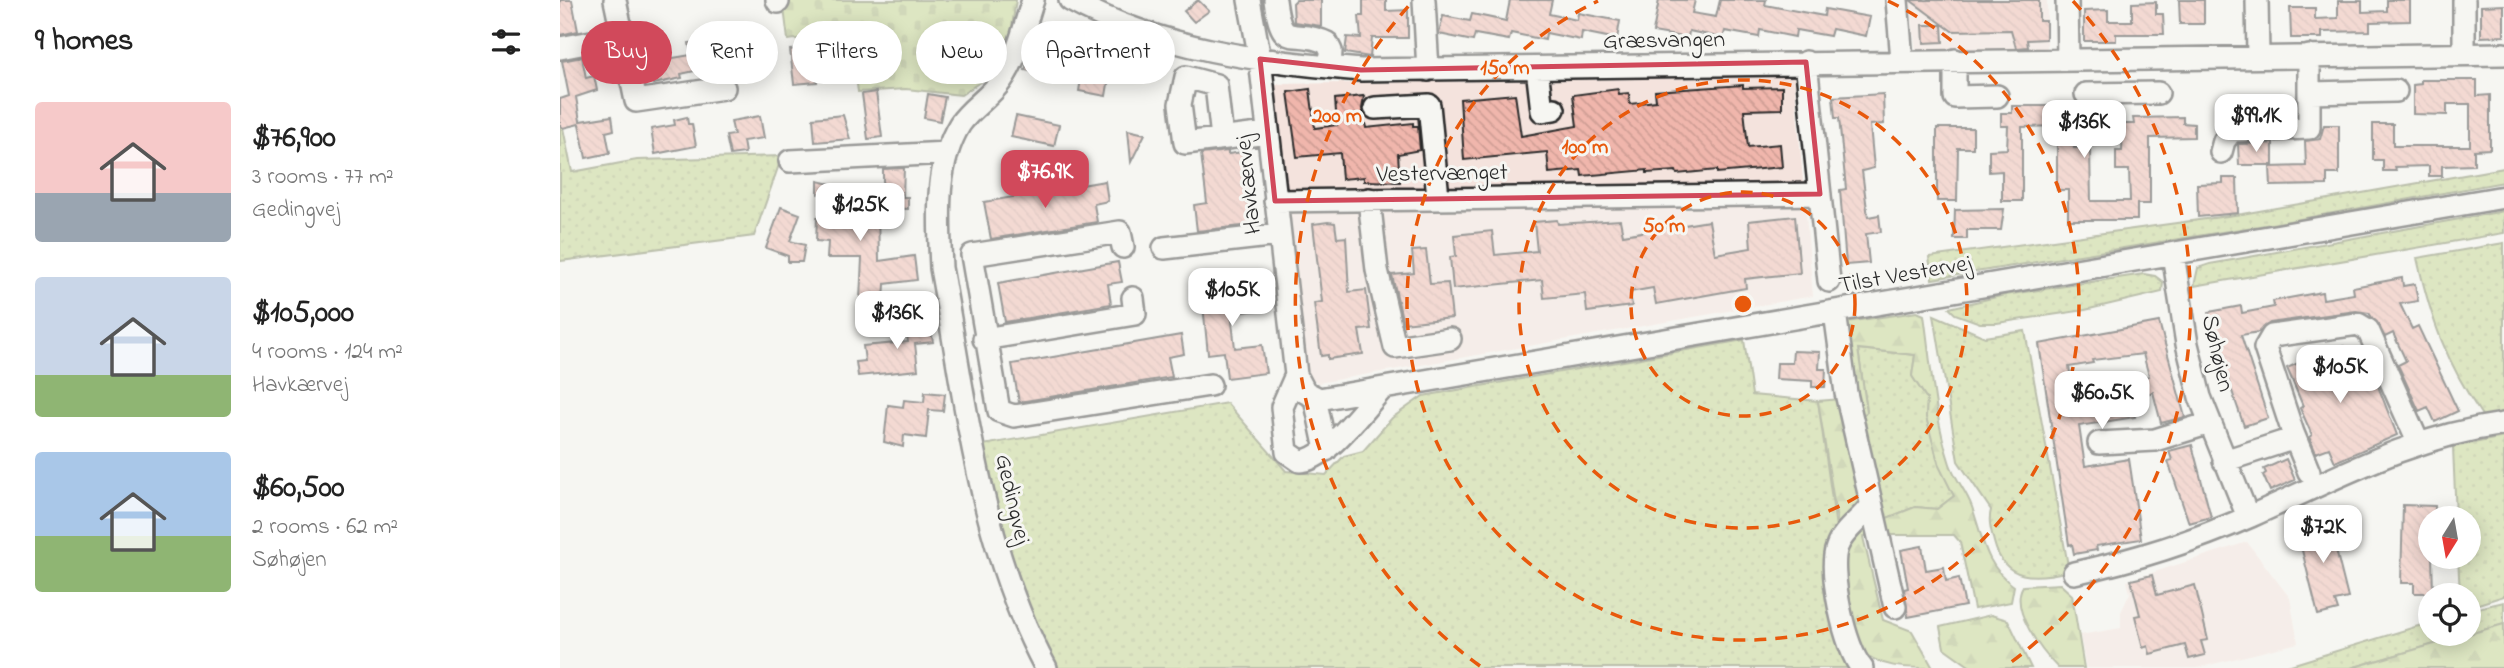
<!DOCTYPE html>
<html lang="en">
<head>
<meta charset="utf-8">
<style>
	:root { --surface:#fff; --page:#f6f6f6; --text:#222; --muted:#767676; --accent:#d1495b }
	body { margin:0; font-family:"Indie Flower",sans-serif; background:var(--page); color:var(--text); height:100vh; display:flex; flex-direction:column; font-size:26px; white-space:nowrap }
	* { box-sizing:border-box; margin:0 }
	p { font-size:23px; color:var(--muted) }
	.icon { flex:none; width:38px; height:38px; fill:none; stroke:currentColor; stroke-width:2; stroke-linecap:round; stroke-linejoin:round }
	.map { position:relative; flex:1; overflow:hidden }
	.panel { display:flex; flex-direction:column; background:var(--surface); width:560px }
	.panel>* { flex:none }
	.top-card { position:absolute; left:21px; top:21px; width:665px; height:63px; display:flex; gap:14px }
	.needle { width:46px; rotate:191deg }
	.tools { position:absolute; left:1858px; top:506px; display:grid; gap:14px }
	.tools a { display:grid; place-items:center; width:63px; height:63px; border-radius:50%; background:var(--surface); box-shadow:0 4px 18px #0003; font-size:35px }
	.price { position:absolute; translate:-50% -60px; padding:0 16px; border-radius:14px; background:#fff; color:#222; font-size:23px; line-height:46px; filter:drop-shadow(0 2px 4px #0008) }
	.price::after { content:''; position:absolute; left:50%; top:42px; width:21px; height:16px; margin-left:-10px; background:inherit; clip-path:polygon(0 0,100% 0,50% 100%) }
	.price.current { background:var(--accent); color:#fff }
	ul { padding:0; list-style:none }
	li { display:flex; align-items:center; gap:21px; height:175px; padding:0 35px }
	li span { display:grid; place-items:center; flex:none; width:196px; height:140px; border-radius:7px; color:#555 }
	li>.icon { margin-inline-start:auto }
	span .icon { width:84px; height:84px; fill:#fffc; stroke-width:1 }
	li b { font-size:30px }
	h2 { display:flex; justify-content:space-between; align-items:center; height:84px; padding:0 35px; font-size:30px }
	.tag { padding:0 24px; border-radius:32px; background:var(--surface); box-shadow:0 4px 18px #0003; font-size:24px; line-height:63px }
	.tag.current { background:var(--accent); color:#fff }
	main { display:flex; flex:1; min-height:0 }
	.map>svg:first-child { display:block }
	.built { fill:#f4e3dd }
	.grass { fill:url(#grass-dots); stroke:#757e59; stroke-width:2 }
	.forest { fill:url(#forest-firs); stroke:#757e59; stroke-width:2 }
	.cemetery { fill:url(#cemetery-stones); stroke:#757e59; stroke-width:2 }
	.building { fill:url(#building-back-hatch); stroke:#2b2b2b; stroke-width:2 }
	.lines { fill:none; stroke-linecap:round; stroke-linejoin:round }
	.minor-casing { stroke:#2b2b2b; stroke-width:26 }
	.minor { stroke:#f6f6f2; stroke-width:21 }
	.marked { fill:none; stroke:#d1495b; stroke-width:5; stroke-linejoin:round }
	.ring { fill:none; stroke:#e8590c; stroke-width:3.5; stroke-dasharray:12 9 }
	.labels { text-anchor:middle; stroke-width:6; stroke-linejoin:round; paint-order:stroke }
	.street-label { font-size:24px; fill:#2b2b2b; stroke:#f6f6f2 }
	.centre { fill:#e8590c; stroke:#f6f6f2; stroke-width:3.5 }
	.ring-label { font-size:21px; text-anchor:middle; font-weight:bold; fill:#e8590c; stroke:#f6f6f2; stroke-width:6; stroke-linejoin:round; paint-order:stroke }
</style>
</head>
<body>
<main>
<section class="panel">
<h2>9 homes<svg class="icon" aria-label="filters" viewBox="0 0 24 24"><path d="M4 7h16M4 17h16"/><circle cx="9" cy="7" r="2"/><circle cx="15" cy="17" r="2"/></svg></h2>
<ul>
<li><span style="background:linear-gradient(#f6c9c9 65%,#9aa5b1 0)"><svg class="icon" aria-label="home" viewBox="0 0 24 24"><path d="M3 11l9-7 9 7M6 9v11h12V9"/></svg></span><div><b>$76,900</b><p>3 rooms · 77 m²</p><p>Gedingvej</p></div></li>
<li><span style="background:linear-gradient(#c9d6e8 70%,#8fb573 0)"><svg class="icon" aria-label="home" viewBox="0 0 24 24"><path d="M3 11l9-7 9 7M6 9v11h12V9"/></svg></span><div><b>$105,000</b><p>4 rooms · 124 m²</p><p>Havkærvej</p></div></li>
<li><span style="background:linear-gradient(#a9c7e8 60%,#8fb573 0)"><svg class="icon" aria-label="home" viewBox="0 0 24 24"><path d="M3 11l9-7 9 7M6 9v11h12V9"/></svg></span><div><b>$60,500</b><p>2 rooms · 62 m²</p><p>Søhøjen</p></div></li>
</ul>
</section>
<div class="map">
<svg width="1944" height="668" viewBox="0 0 1944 668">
	<defs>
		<pattern id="grass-dots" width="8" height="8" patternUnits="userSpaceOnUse" patternTransform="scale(1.75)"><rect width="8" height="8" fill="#bfd287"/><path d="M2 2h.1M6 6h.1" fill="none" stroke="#a4b475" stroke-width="1.8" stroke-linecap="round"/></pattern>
		<pattern id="forest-firs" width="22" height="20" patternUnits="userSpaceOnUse" patternTransform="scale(1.75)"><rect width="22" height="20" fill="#bfd287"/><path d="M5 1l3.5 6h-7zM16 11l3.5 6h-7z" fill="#a4b475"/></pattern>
		<pattern id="cemetery-stones" width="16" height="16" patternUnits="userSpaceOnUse" patternTransform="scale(1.75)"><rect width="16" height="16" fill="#bfd287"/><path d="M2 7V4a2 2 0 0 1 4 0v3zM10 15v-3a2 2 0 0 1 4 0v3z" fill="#a4b475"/></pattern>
		<pattern id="building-back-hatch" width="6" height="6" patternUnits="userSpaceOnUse" patternTransform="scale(1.75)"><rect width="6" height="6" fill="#f0b6ac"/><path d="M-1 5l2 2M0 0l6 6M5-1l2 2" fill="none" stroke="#ce9d94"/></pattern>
	</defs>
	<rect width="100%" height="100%" fill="#f6f6f2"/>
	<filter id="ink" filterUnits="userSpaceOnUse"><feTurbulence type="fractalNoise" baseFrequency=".0143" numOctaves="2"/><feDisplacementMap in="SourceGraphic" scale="14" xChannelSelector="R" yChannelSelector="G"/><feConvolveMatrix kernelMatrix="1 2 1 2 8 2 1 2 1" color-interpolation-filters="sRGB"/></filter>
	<g filter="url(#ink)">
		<path class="built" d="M1350 0H1487V50L1356 53Z
			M1234 77 1253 296 758 383 743 374 712 84Z
			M1687 542 1730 598 1738 643 1637 668H1526L1520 635 1561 628V612L1570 593 1567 581Z"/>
		<path class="grass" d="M0 113 12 172 77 160 222 156 194 236 0 261Z
			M1944 168V182L1718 223 1372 279 1369 257 1682 214Z
			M1944 211V233L1634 286 1638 268 1650 264Z
			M1944 243V413L1923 417C1887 364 1871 320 1857 258Z
			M1584 274 1595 276 1603 282 1602 292 1525 310 1437 323H1420L1395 314 1389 308 1445 295Z
			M1374 315 1425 337 1465 331 1509 571C1476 579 1444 582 1434 542 1431 530 1428 521 1431 510L1398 461Z
			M1184 340 1192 395 1258 401 1296 668H497C460 596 441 523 423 445L667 403 726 471 766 475 784 456 803 451 832 418 863 396Z
			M1298 349 1355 355 1352 376 1367 399 1366 417 1380 466 1394 496 1377 509 1355 507 1322 520 1297 419 1307 411Z
			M1944 437V596L1909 607V595H1900L1898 557 1909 556V518H1896L1893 447Z
			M1944 602V624L1791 668H1721L1871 622V634H1909V610Z"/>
		<path class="forest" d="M1357 312 1364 315C1371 364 1374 416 1390 464 1395 479 1407 492 1412 507 1423 538 1425 566 1454 586L1451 602 1414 609 1400 542 1394 535H1326L1322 520 1355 507 1377 509 1394 496 1379 466 1366 417 1367 399 1352 376 1355 355 1298 349 1307 412 1297 419 1286 322Z
			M1281 399 1306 506 1278 527 1258 401Z
			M1307 527 1313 532 1303 537 1323 620 1352 631 1373 668C1344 668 1321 668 1298 649L1281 546 1294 529Z
			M1500 584 1512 595 1524 668H1498C1482 652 1449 609 1463 586Z
			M1431 615 1448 620 1471 668H1412L1384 648 1380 627Z
			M1944 624V668H1791Z"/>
		<path class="cemetery" d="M223 0H456L449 47 439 69 401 95 346 89 298 92 290 33 228 40Z"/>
		<path class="building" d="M0 0H12L18 31 0 35Z
			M638 0 649 11 634 22 624 11Z
			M736 0H761V26L734 22 733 3Z
			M803 0H826V11L848 10V38H812L810 57 785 53 787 37 801 38 799 16H803Z
			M950 0H992L989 14 1017 20 1018 13 1060 21 1057 39 1022 32 1021 40 986 33 985 40 951 33 949 40 915 34 913 41 879 34 883 16 910 21 912 14 946 21Z
			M1099 0H1135L1132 13 1156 17 1160 0H1206L1205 5 1264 16 1265 9 1310 17 1306 36 1272 29 1270 36 1236 30 1235 37 1200 30 1199 37 1165 31 1163 38 1129 31 1128 38 1093 32Z
			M1350 0H1479V21H1486V39L1467 40 1468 47 1456 48 1451 30 1392 31Z
			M1619 0H1644V24H1620Z
			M1827 0H1850V21L1810 22V31L1762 32V38H1731L1730 8H1755V19L1778 18V1H1802V12L1827 11Z
			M1596 2V14H1603L1604 34H1556V41H1524V11L1548 10V21H1572V3Z
			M1944 5V36L1921 37V6Z
			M1363 25H1382L1383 42 1364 43Z
			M476 36 492 40 482 74 465 70Z
			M142 41 145 56 174 50 178 72 149 77 148 68 121 74 122 78 93 84 89 62 131 55 129 43Z
			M253 48 257 82 234 84 230 50Z
			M575 56 595 60 591 81 571 77Z
			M22 57 26 78 34 76 37 90 16 97 20 121 52 116 54 130 46 132 50 153 26 158 19 124 3 128 0 125V99L9 96 2 61Z
			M522 73 549 78 546 96 519 91Z
			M1861 80H1917V96L1930 95V149L1914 150V165L1882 166V176H1869V166L1835 167 1836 171H1823V160H1813V124H1833V146H1910V104H1887V115L1853 114V85L1861 84Z
			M1183 85V88L1222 87V109L1184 110 1188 147 1220 144 1222 167 1157 173V170L1117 174 1116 171 1087 173V170L1022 176 1021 170 989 173 987 152 904 160 900 99 955 94 961 136 1017 126 1013 95 1058 89 1059 94 1069 93 1070 104 1096 101 1095 91Z
			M750 89 755 128 777 125 775 99 804 96 802 109 806 128 853 123V126H858L860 150 838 154 840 182 804 181V177L782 179 780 153 737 157 728 92Z
			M316 92 322 137 308 139 302 94Z
			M368 94 385 97 380 121 364 118Z
			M1323 94 1324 124 1310 125 1314 168 1302 171 1308 217 1319 215 1321 232 1306 234 1309 263 1286 265 1280 190 1286 189 1279 118H1275L1273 97Z
			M1734 103 1735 115 1671 118V113H1681V104Z
			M1452 106H1507V113L1519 112 1514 148H1530L1531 201H1570L1569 170H1556V151H1562L1563 124H1574L1573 118 1623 117V123L1634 124V137L1590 138V204H1577V220H1508V190H1497V126L1462 127V201H1442V171L1429 172V150L1447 149 1448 126H1441V113H1452Z
			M283 115 290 139 255 142 253 118Z
			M200 116 204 138 183 141 185 153 170 155 166 136 174 135 171 121Z
			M456 116 499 125 494 146 451 137Z
			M127 117 128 124H132L136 146 95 154 91 129 115 125 114 120Z
			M1764 125H1779V174H1767V185L1711 186 1710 167 1746 166 1745 141 1760 139Z
			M1377 128H1413V148H1398L1397 201H1377Z
			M568 130 585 134 571 162Z
			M1713 143V165H1679L1678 144Z
			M668 151V154L683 152 691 225 637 231 634 205 647 203 641 154Z
			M344 168 343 197H348V209L323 208V169Z
			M1663 178H1677L1678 213 1638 217 1637 184 1663 183Z
			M258 181 271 184 269 192 286 188 291 206 318 207 319 261 354 256 357 280 325 284 324 300 300 299 302 258H267L268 242 256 241 257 217 269 213 263 195 258 194Z
			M545 181 548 201 534 204 537 222 431 239 424 202Z
			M221 207 240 214 230 241 245 245 242 262H228V256L206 248Z
			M1444 209 1441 230H1407V239H1394L1395 210Z
			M1235 216 1240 273 1185 279 1186 288 1096 304 1093 288 1070 292 1072 306 1027 312 1025 294 984 298 982 280 893 289 890 257 896 256 894 235 932 231 935 255 977 251 974 222 997 220 998 224 1060 220 1063 235 1149 221 1155 254 1191 248 1189 221Z
			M768 222 775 223 777 238 786 237 789 292 806 290 811 329 799 330 803 354 768 359V355L761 356 754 303 762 302 753 224Z
			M866 250 870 284 888 283 892 318 843 323 832 275 854 273 852 251Z
			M558 262 562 282 548 284 551 304 445 322 438 283Z
			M1842 278 1843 286 1855 284 1858 301 1840 304 1852 329 1858 326 1898 411 1875 422 1868 407 1859 411 1838 365 1846 361 1833 333 1825 337 1809 313 1796 311 1710 323 1699 332 1681 335 1708 418 1684 426 1653 336 1649 312 1681 306 1682 313 1714 307 1713 301 1762 292 1763 299 1794 294 1793 287Z
			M695 281 699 310 671 313 675 348 702 345 706 373 667 378 664 352 648 354 642 295 658 293 657 286Z
			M368 312 373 342 355 344 358 370 298 376 296 362 305 361 303 346 348 342 346 328 351 327V321L357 320V313Z
			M1599 322 1625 417 1601 423 1593 392 1572 399 1569 384 1586 381 1585 377 1589 376 1583 354 1532 360 1533 363 1509 367 1516 407 1572 399 1575 417 1519 426 1525 466 1569 459 1581 539 1536 546 1537 550 1514 554 1512 544 1509 545 1479 344Z
			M621 335 624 354 608 357 612 377 459 402 452 364Z
			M1784 346 1799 381 1805 379 1808 385 1816 381 1837 435 1775 462 1769 448 1756 453 1749 437 1752 435 1740 408 1743 406 1727 368 1772 348 1773 351Z
			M1233 351 1260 352 1259 369H1266L1265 387H1252V381L1216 379 1217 363H1232Z
			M365 392 385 394 383 411 369 410 366 438 344 435 343 447 324 442 328 405 343 407 344 400 364 402Z
			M1632 445 1651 517 1629 523 1608 461 1612 460 1609 451Z
			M1726 459 1735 480 1710 491 1703 475 1706 473 1704 469Z
			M1843 505 1875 506V518H1871L1873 593H1854V583H1841Z
			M1776 521 1781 544 1775 546 1788 598 1775 601 1778 610 1758 615 1737 530Z
			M1362 546 1366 570 1384 567 1386 581 1399 578 1405 606 1348 617 1344 589 1348 588 1341 550Z
			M1592 575 1597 595 1635 585 1648 640 1641 641 1645 655 1629 659 1625 645 1590 654 1588 646 1583 648 1575 616 1580 615 1571 580Z"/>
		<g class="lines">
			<defs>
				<path id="minor" d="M55 0 76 101 164 88
					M217 0 218 2
					M473 0C464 27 458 57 441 81 430 97 411 108 400 124 374 166 379 221 381 268 406 402 420 546 486 668
					M510 0C598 49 702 62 801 70L1944 54
					M689 0 700 59 736 375 745 392 759 399 1944 197
					M715 0C722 54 733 26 767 43L771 51 770 67
					M864 0 868 70
					M1337 0 1342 60
					M1507 0 1508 58
					M1697 0 1698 56
					M0 48 63 36
					M1904 54V0
					M1395 60V97L1437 96
					M1246 62 1269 281
					M977 68 982 111 994 109
					M1750 93 1836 91
					M1526 94 1598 93
					M815 108 869 105 878 197
					M662 138 656 85 626 77 620 104 625 143 708 133
					M1661 152 1664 141 1672 131 1749 128V56
					M230 161 387 153
					M809 199 817 270 835 347 890 339
					M715 201 1260 194
					M563 247 560 232 412 255 439 411 454 416 650 385
					M604 248 718 235
					M1613 254 1627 344 1640 397 1688 517
					M1275 312 1286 393 1335 607
					M424 339 575 314 573 298
					M736 375 722 407 727 452 740 461C766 461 804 408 822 389
					M755 398 766 450
					M1733 433 1749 472
					M1539 443 1595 440 1650 423
					M1664 461 1729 440 1733 433 1705 348 1712 336 1798 324 1808 330 1858 442
					M1514 573C1575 560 1634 541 1691 516 1777 478 1849 437 1944 424
					M1302 668C1285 650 1268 570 1277 547 1283 530 1301 520 1311 505"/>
			</defs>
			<use href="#minor" class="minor-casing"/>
			<use href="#minor" class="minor"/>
		</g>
	</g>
	<path d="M0 0H1944V668H0ZM700 59 801 70 1246 62 1260 194 715 201Z" fill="#f6f6f2" fill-opacity=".55" fill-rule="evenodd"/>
	<path class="marked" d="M700 59 801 70 1246 62 1260 194 715 201Z"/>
	<g class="ring">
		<circle cx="1183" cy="304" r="112"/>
		<circle cx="1183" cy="304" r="224"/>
		<path d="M1328 1A336 336 0 1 1 1038 1"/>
		<path d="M920 666A448 448 0 0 1 853 1M1513 1A448 448 0 0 1 1446 666"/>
	</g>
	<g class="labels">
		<g class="street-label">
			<text transform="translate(1104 39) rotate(-1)" y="8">Græsvangen</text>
			<text transform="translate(882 172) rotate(-1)" y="8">Vestervænget</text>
			<text transform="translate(687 185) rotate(-96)" y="8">Havkærvej</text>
			<text transform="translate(1345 273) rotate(-10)" y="8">Tilst Vestervej</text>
			<text transform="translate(1659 353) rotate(77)" y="8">Søhøjen</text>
			<text transform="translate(454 499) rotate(77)" y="8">Gedingvej</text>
		</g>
	</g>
	<circle cx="1183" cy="304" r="10" class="centre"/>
	<g class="ring-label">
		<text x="945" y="74">150 m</text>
		<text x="777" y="122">200 m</text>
		<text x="1025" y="153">100 m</text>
		<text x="1104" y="232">50 m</text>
	</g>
</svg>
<div class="tools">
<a><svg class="needle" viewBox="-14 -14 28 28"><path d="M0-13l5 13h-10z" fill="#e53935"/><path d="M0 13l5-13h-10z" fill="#767676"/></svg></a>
<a><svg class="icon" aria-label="locate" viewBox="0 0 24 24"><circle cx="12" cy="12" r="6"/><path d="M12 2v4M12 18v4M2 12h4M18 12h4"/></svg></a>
</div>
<b class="price" style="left:1696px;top:154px">$99.1K</b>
<b class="price" style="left:1524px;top:160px">$136K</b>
<b class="price current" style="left:485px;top:210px">$76.9K</b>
<b class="price" style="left:300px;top:243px">$125K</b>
<b class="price" style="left:672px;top:328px">$105K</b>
<b class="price" style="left:337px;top:351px">$136K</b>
<b class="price" style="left:1780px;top:405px">$105K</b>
<b class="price" style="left:1542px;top:431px">$60.5K</b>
<b class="price" style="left:1763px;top:565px">$72K</b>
<div class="top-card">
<a class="tag current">Buy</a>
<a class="tag">Rent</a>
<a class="tag">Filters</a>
<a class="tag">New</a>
<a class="tag">Apartment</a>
</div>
</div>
</main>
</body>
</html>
